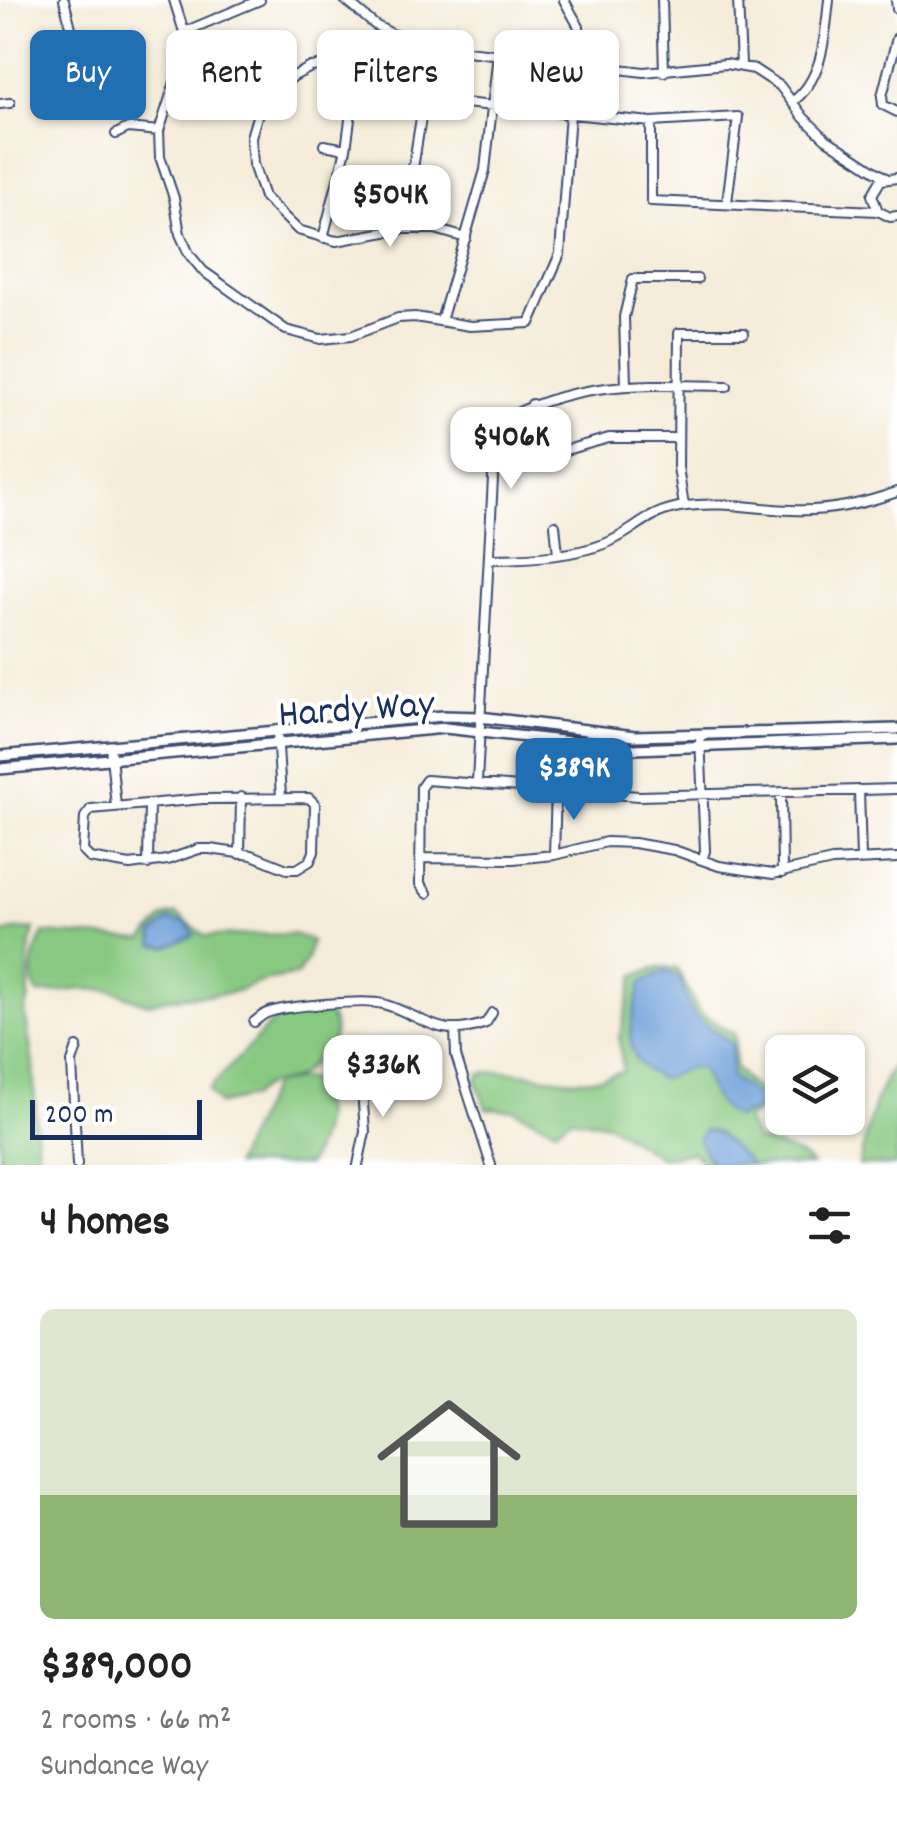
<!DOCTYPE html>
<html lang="en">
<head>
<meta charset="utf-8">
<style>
	:root { --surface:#fff; --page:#f2f2f2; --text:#222; --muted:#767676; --line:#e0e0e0; --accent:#1f6fb2 }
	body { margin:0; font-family:Dekko,sans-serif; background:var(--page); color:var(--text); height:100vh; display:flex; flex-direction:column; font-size:38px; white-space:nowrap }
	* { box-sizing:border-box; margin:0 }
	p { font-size:32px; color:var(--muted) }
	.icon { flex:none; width:55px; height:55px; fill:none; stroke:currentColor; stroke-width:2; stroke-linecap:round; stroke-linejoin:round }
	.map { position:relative; height:1165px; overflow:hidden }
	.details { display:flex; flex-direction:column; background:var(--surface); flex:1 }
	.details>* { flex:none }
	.top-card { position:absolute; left:30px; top:30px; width:838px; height:90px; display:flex; gap:20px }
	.controls { position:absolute; left:765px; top:1035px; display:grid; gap:20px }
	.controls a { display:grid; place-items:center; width:100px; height:100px; border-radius:15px; background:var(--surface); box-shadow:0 2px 8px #0004; font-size:50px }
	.scale { position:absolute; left:30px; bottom:25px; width:172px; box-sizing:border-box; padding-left:10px; border:5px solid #1b2f5e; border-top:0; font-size:28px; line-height:35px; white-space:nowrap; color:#1b2f5e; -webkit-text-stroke:8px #fff; paint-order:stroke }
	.price { position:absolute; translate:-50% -85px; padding:0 22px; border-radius:20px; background:#fff; color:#222; font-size:32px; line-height:65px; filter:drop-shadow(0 2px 5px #0008) }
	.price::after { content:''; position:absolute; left:50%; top:60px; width:30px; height:22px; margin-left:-15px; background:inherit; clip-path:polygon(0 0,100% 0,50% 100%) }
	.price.current { background:var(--accent); color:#fff }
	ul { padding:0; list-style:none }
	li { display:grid; align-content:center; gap:20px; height:530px; padding:0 40px }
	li+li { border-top:2px solid var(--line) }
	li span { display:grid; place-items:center; height:310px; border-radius:15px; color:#555 }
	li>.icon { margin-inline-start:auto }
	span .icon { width:180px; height:180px; fill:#fffc; stroke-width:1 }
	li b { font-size:42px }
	h2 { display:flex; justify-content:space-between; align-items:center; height:120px; padding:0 40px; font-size:42px }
	.tag { padding:0 35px; border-radius:15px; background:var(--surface); box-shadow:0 2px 8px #0004; font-size:35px; line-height:90px }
	.tag.current { background:var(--accent); color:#fff }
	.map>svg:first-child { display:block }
	.green { fill:#88c981; stroke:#527c70; stroke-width:2.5 }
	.water { fill:#70a0da; stroke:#46689c; stroke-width:2.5 }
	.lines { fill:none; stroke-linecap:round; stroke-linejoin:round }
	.minor-casing { stroke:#3c4b70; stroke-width:12 }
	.major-casing { stroke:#3c4b70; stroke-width:14 }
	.minor { stroke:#fff; stroke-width:8 }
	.major { stroke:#fff; stroke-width:9 }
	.labels { text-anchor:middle; stroke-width:8; stroke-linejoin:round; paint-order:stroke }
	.street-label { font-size:40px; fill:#1b2f5e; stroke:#fff }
</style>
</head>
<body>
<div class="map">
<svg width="897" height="1165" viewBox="0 0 897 1165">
	<rect width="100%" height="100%" fill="#fff"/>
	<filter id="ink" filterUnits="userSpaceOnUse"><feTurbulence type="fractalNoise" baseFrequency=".01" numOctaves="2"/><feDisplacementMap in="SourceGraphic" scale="20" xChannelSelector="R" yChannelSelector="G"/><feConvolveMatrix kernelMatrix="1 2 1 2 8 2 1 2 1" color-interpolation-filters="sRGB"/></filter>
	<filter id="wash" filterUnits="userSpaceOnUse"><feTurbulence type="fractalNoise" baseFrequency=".0048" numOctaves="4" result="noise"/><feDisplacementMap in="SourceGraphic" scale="40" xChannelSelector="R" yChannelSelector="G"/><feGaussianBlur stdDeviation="2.25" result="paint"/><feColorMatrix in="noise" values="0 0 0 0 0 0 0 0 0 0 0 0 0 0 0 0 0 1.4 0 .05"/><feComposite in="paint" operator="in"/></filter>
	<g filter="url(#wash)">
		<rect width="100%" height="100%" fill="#f5ecd9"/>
		<path class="green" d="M177 914 205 936 293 934 311 940 307 959 297 975 264 981 230 993 170 998 148 1004 111 990 83 989 38 994C26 972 34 954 44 933L143 940 164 917Z
			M34 929 28 957 29 998 25 1012 33 1064 38 1165H0V935L13 930Z
			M662 967 677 969 699 1012 735 1035V1067L749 1083 767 1095 768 1105 746 1120 756 1140C775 1146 799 1150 812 1165H704L693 1152 661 1158 608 1124 571 1118 556 1129 514 1110 486 1108 476 1081 479 1074C515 1066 554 1083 592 1079 602 1078 613 1073 623 1071L619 1039 635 975Z
			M315 1013 328 1014C343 1034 329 1050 314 1062 308 1067 303 1074 295 1078 277 1085 265 1080 252 1097L219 1104 208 1090 276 1018Z
			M897 1060V1165H859C867 1130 875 1089 897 1060Z
			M301 1079 314 1080C331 1109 323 1137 308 1165H234L273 1084Z"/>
		<path class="water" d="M168 920 186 922 195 935 167 947 154 945 153 934Z
			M666 971 680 978 688 1005 695 1016 732 1044 731 1077 762 1100 755 1110 737 1118C716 1111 709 1087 701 1068H689L662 1079C615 1060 632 1020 642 982Z
			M704 1130 717 1133 752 1165H712L698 1140Z"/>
	</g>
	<g filter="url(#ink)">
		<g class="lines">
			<defs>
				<path id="minor" d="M64 0 71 28
					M174 0 184 32 183 58 159 131 160 157 174 198 180 234 189 254 203 271 286 330 321 339 351 336 398 318 415 317 470 326 530 323 560 254 570 113
					M345 0 375 25 392 34 442 48 644 72 726 64 754 69 780 86 804 118 826 139 886 178
					M564 0 579 27 578 65
					M662 0 664 72
					M738 0 741 65
					M896 0 897 9
					M184 32 260 0
					M897 38 882 96 883 105 897 112
					M792 102C823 80 825 36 829 0
					M0 104 10 103
					M651 122V201L878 211
					M116 134 128 128 159 131
					M324 145 346 149
					M897 178 881 180 872 195 878 211 890 217 897 216
					M402 229V211L414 162 424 99
					M323 238 346 149 352 105 361 83
					M466 238 435 229H402L336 241 298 230 264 197 253 164 251 137 258 113 265 100 294 76 311 67 328 65 361 83 424 99 651 122 738 117 727 202
					M441 321 485 170 498 54
					M626 384 624 317 633 279H697
					M532 404 548 455 609 438H678
					M684 506 678 467 679 333H744
					M555 525 558 554
					M490 559C526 559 569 557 604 544 636 532 645 511 686 506 722 501 756 509 792 510 829 512 863 504 897 492
					M277 730 281 797
					M700 737 705 851 702 860
					M110 746 116 806
					M477 782 493 478 486 429C568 380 635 384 727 386
					M859 790 861 859
					M781 793 782 873
					M309 798 315 804 314 852 310 861 297 869H287L252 855 210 849H199L167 860 130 865 90 858 83 851 85 817 91 809 203 799Z
					M240 854 241 797
					M554 855 556 789
					M420 858 513 859 554 855 606 842 634 843 674 850 719 866 773 874 832 861 897 858
					M148 864 149 804
					M427 893 420 884 421 787 426 780 639 796 897 789
					M254 1022C258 1019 262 1015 267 1013 283 1006 366 999 383 1004 423 1015 437 1041 486 1023L492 1013
					M455 1029 456 1056 491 1165
					M77 1047 72 1062 77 1165
					M358 1165 365 1132 361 1075 372 1058"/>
				<path id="major" d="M0 756 443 716 480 717 635 736 897 729
					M0 769 445 728 634 749 897 739"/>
			</defs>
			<use href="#minor" class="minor-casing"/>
			<use href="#major" class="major-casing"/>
			<use href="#minor" class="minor"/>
			<use href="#major" class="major"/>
		</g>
	</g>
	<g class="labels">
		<g class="street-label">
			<text transform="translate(356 706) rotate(-4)" y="14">Hardy Way</text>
		</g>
	</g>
</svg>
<div class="controls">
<a><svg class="icon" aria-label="layers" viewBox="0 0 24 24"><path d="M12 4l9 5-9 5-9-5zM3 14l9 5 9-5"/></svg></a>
</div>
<div class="scale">200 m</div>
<b class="price" style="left:390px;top:250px">$504K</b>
<b class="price" style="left:511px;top:492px">$406K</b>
<b class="price current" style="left:574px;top:823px">$389K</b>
<b class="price" style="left:383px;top:1120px">$336K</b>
<div class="top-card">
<a class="tag current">Buy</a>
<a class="tag">Rent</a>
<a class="tag">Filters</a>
<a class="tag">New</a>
</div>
</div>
<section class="details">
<h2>4 homes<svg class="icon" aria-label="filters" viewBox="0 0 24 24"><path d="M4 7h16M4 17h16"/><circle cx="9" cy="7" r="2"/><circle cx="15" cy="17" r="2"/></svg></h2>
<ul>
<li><span style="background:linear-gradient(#dfe7d0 60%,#8fb573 0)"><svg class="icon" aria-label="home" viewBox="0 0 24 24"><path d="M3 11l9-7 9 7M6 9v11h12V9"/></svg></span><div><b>$389,000</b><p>2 rooms · 66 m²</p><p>Sundance Way</p></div></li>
</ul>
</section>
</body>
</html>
